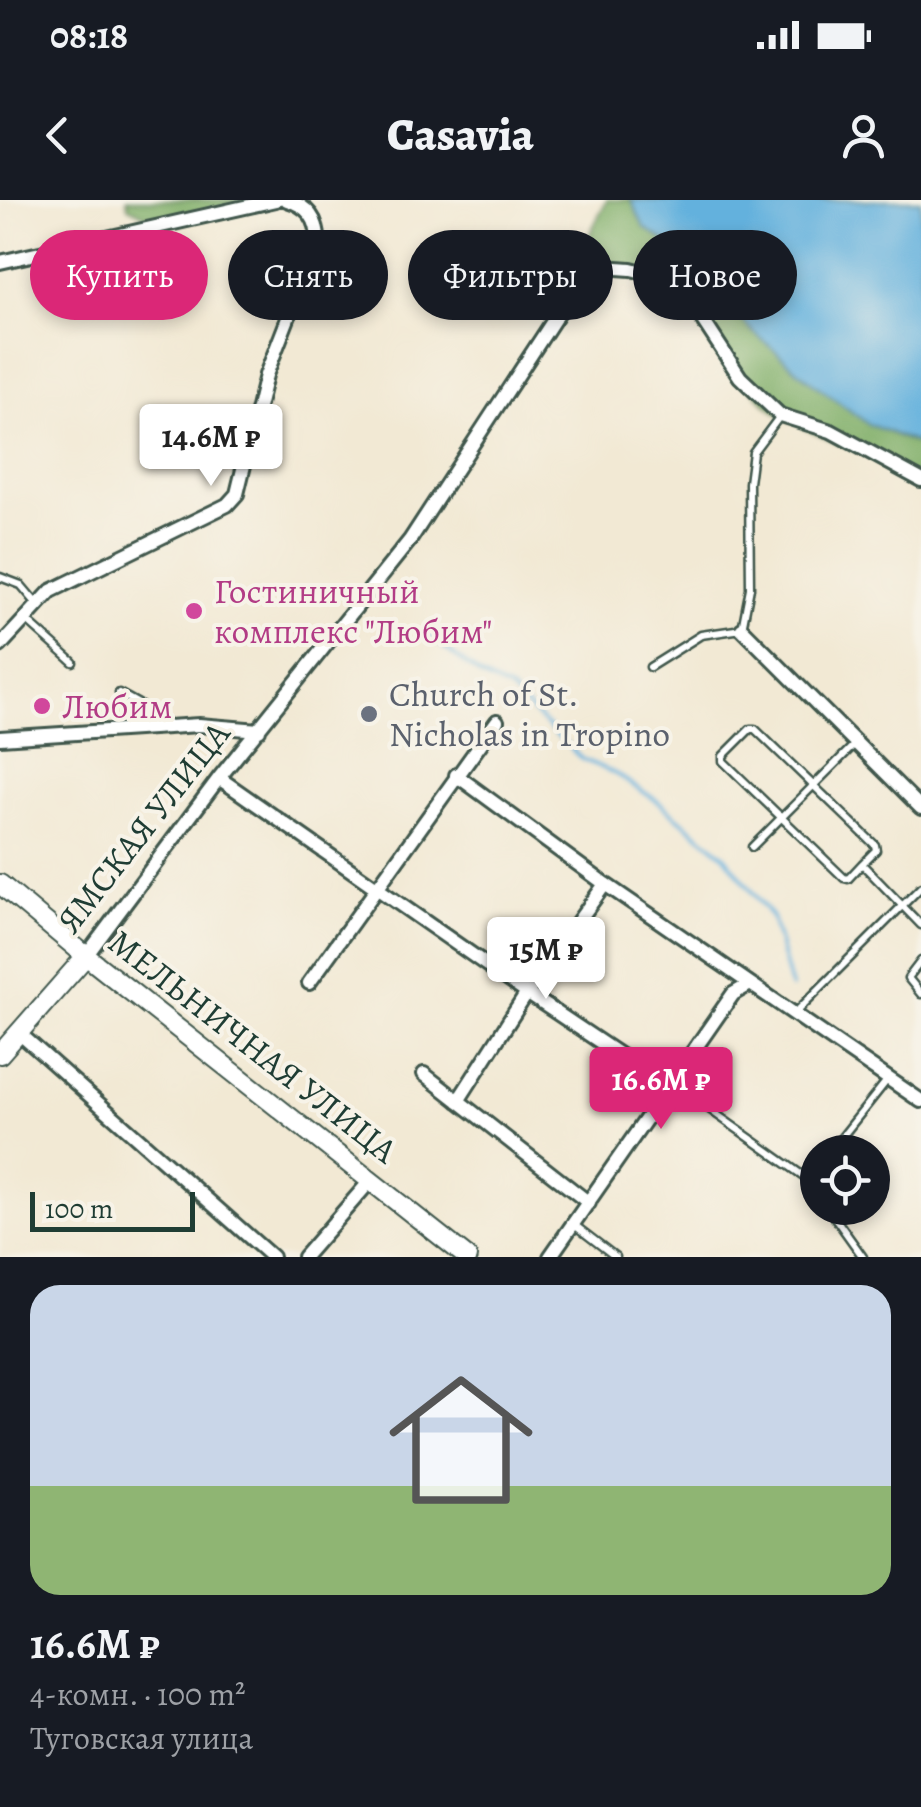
<!DOCTYPE html>
<html lang="ru">
<head>
<meta charset="utf-8">
<style>
	:root { --surface:#171b24; --page:#20242c; --text:#f1f3f6; --muted:#9ea1a6; --accent:#db2777 }
	body { margin:0; font-family:Alegreya,serif; background:var(--page); color:var(--text); height:100vh; display:flex; flex-direction:column; font-size:38px; white-space:nowrap }
	* { box-sizing:border-box; margin:0 }
	p { font-size:32px; color:var(--muted) }
	.icon { flex:none; width:55px; height:55px; fill:none; stroke:currentColor; stroke-width:2; stroke-linecap:round; stroke-linejoin:round }
	.map { position:relative; height:1057px; overflow:hidden }
	.sheet { display:flex; flex-direction:column; background:var(--surface); flex:1 }
	.sheet>* { flex:none }
	.guide { position:absolute; left:30px; top:30px; width:862px; height:90px; display:flex; gap:20px }
	.buttons { position:absolute; left:800px; top:935px; display:grid; gap:20px }
	.buttons a { display:grid; place-items:center; width:90px; height:90px; border-radius:50%; background:var(--surface); box-shadow:0 5px 15px #0003; font-size:50px }
	.scale { position:absolute; left:30px; bottom:25px; width:165px; box-sizing:border-box; padding-left:10px; border:5px solid #1f3d34; border-top:0; font-size:28px; line-height:35px; white-space:nowrap; color:#1f3d34; -webkit-text-stroke:8px #f7f3e8; paint-order:stroke }
	.price { position:absolute; translate:-50% -85px; padding:0 22px; border-radius:10px; background:#fff; color:#222; font-size:32px; line-height:65px; filter:drop-shadow(0 2px 5px #0008) }
	.price::after { content:''; position:absolute; left:50%; top:60px; width:30px; height:22px; margin-left:-15px; background:inherit; clip-path:polygon(0 0,100% 0,50% 100%) }
	.price.selected { background:var(--accent); color:#fff }
	ul { padding:0; list-style:none }
	li { display:grid; align-content:center; gap:20px; height:530px; padding:0 30px }
	li span { display:grid; place-items:center; height:310px; border-radius:30px; color:#555 }
	li>.icon { margin-inline-start:auto }
	span .icon { width:180px; height:180px; fill:#fffc; stroke-width:1 }
	li b { font-size:42px }
	.tag { padding:0 35px; border-radius:45px; background:var(--surface); box-shadow:0 5px 15px #0003; font-size:35px; line-height:90px }
	.tag.selected { background:var(--accent); color:#fff }
	.status { display:flex; justify-content:space-between; align-items:center; height:70px; padding:0 50px; background:var(--surface); direction:ltr }
	.status svg { height:28px; fill:currentColor }
	header { display:flex; justify-content:space-between; align-items:center; height:130px; padding:0 30px; background:var(--surface); font-size:45px; font-weight:800 }
	.map>svg:first-child { display:block }
	.forest { fill:#7fae68; stroke:#4f764e; stroke-width:2.5 }
	.water { fill:#64b1dd; stroke:#427788; stroke-width:2.5 }
	.lines { fill:none; stroke-linecap:round; stroke-linejoin:round }
	.stream { stroke:#64b1dd; stroke-width:4 }
	.lane-casing { stroke:#3f574c; stroke-width:11 }
	.street-casing { stroke:#3f574c; stroke-width:18 }
	.secondary-casing { stroke:#3f574c; stroke-width:22 }
	.lane { stroke:#fff; stroke-width:6 }
	.street { stroke:#fff; stroke-width:12 }
	.secondary { stroke:#fff; stroke-width:18 }
	.hotel-dot { fill:#d1479c; stroke:#f7f3e8; stroke-width:4 }
	.worship-dot { fill:#6b7280; stroke:#f7f3e8; stroke-width:4 }
	.labels { text-anchor:middle; stroke-width:8; stroke-linejoin:round; paint-order:stroke }
	.hotel-label { font-size:35px; fill:#b23c85; stroke:#f7f3e8; text-anchor:start }
	.worship-label { font-size:35px; fill:#5b616d; stroke:#f7f3e8; text-anchor:start }
	.street-label { font-size:35px; fill:#1f3d34; stroke:#f7f3e8 }
</style>
</head>
<body>
<div class="status"><b>08:18</b><svg viewBox="0 0 49 12"><path d="M0 12V9h3v3zM5 12V6h3v6zM10 12V3h3v9zM15 12V0h3v12zM26 1h20v11H26zM47 4h2v5h-2z"/></svg></div>
<header><svg class="icon" aria-label="back" viewBox="0 0 24 24"><path d="M15 5l-7 7 7 7"/></svg>Casavia<svg class="icon" aria-label="person" viewBox="0 0 24 24"><circle cx="12" cy="8" r="4"/><path d="M4 21q1-7 8-7t8 7"/></svg></header>
<div class="map">
<svg width="921" height="1057" viewBox="0 0 921 1057">
	<rect width="100%" height="100%" fill="#f7f3e8"/>
	<filter id="ink" filterUnits="userSpaceOnUse"><feTurbulence type="fractalNoise" baseFrequency=".01" numOctaves="2"/><feDisplacementMap in="SourceGraphic" scale="20" xChannelSelector="R" yChannelSelector="G"/><feConvolveMatrix kernelMatrix="1 2 1 2 8 2 1 2 1" color-interpolation-filters="sRGB"/></filter>
	<filter id="wash" filterUnits="userSpaceOnUse"><feTurbulence type="fractalNoise" baseFrequency=".0048" numOctaves="4" result="noise"/><feDisplacementMap in="SourceGraphic" scale="40" xChannelSelector="R" yChannelSelector="G"/><feGaussianBlur stdDeviation="2.25" result="paint"/><feColorMatrix in="noise" values="0 0 0 0 0 0 0 0 0 0 0 0 0 0 0 0 0 1.4 0 .05"/><feComposite in="paint" operator="in"/></filter>
	<g filter="url(#wash)">
		<rect width="100%" height="100%" fill="#f2e9d4"/>
		<path class="forest" d="M127 0H242L243 2 159 22 128 7Z
			M607 0H631L644 27 690 58 750 129 868 224 921 246V280C877 254 825 242 782 216 733 187 701 90 656 76 640 71 620 70 603 67L589 35Z"/>
		<path class="water" d="M631 0H921V245L868 224 809 180 750 129 690 58 644 27Z"/>
		<g class="lines">
			<path class="stream" d="M428 435 481 476 510 490 582 559 614 573 656 600 724 655 772 717 791 788"/>
		</g>
	</g>
	<g filter="url(#ink)">
		<g class="lines">
			<defs>
				<path id="lane" d="M0 377 21 385 37 404
					M25 419 73 462
					M650 467 701 435 742 429 750 388 749 283 753 252 780 216
					M119 493 144 507 148 528
					M752 647 855 544
					M862 664 848 679 844 678 723 561V556L750 529H755L875 645 876 650 862 664 921 725
					M921 761 908 778 921 794
					M795 813 921 687
					M669 887 685 892 809 980 818 992
					M830 952 888 879
					M809 980 818 969
					M828 1008 863 1057
					M573 1024 616 1057"/>
				<path id="street" d="M0 62 276 0
					M742 429 921 608
					M0 446 51 391 227 305 237 294 266 175 318 41C318 19 308 6 287 0
					M0 538 199 525 259 530
					M456 575 605 684 921 901
					M219 578 527 793 666 886
					M86 756 219 578 410 340 589 66 631 69 660 76 693 105 740 177 780 215 831 231 921 280
					M309 783 497 521
					M19 833 272 1057
					M424 874 589 1003
					M458 901 527 793 605 684
					M304 1057 371 980
					M550 1057 733 794 750 784"/>
				<path id="secondary" d="M0 684 86 756 467 1057
					M0 854 86 756"/>
			</defs>
			<use href="#lane" class="lane-casing"/>
			<use href="#street" class="street-casing"/>
			<use href="#secondary" class="secondary-casing"/>
			<use href="#lane" class="lane"/>
			<use href="#street" class="street"/>
			<use href="#secondary" class="secondary"/>
		</g>
	</g>
	<g class="hotel-dot">
		<circle cx="194" cy="411" r="10"/>
		<circle cx="42" cy="506" r="10"/>
	</g>
	<circle class="worship-dot" cx="369" cy="514" r="10"/>
	<g class="labels">
		<g class="hotel-label">
			<text x="214" y="403">Гостиничный<tspan x="214" dy="40">комплекс "Любим"</tspan></text>
			<text x="62" y="518">Любим</text>
		</g>
		<g class="worship-label">
			<text x="389" y="506">Church of St.<tspan x="389" dy="40">Nicholas in Tropino</tspan></text>
		</g>
		<g class="street-label">
			<text transform="translate(143 627) rotate(-52)" y="12">ЯМСКАЯ УЛИЦА</text>
			<text transform="translate(253 846) rotate(38)" y="12">МЕЛЬНИЧНАЯ УЛИЦА</text>
		</g>
	</g>
</svg>
<div class="buttons">
<a><svg class="icon" aria-label="locate" viewBox="0 0 24 24"><circle cx="12" cy="12" r="6"/><path d="M12 2v4M12 18v4M2 12h4M18 12h4"/></svg></a>
</div>
<div class="scale">100 m</div>
<b class="price" style="left:211px;top:289px">14.6M ₽</b>
<b class="price" style="left:546px;top:802px">15M ₽</b>
<b class="price selected" style="left:661px;top:932px">16.6M ₽</b>
<div class="guide">
<a class="tag selected">Купить</a>
<a class="tag">Снять</a>
<a class="tag">Фильтры</a>
<a class="tag">Новое</a>
</div>
</div>
<section class="sheet">
<ul>
<li><span style="background:linear-gradient(#c9d6e8 65%,#8fb573 0)"><svg class="icon" aria-label="home" viewBox="0 0 24 24"><path d="M3 11l9-7 9 7M6 9v11h12V9"/></svg></span><div><b>16.6M ₽</b><p>4-комн. · 100 m²</p><p>Туговская улица</p></div></li>
</ul>
</section>
</body>
</html>
